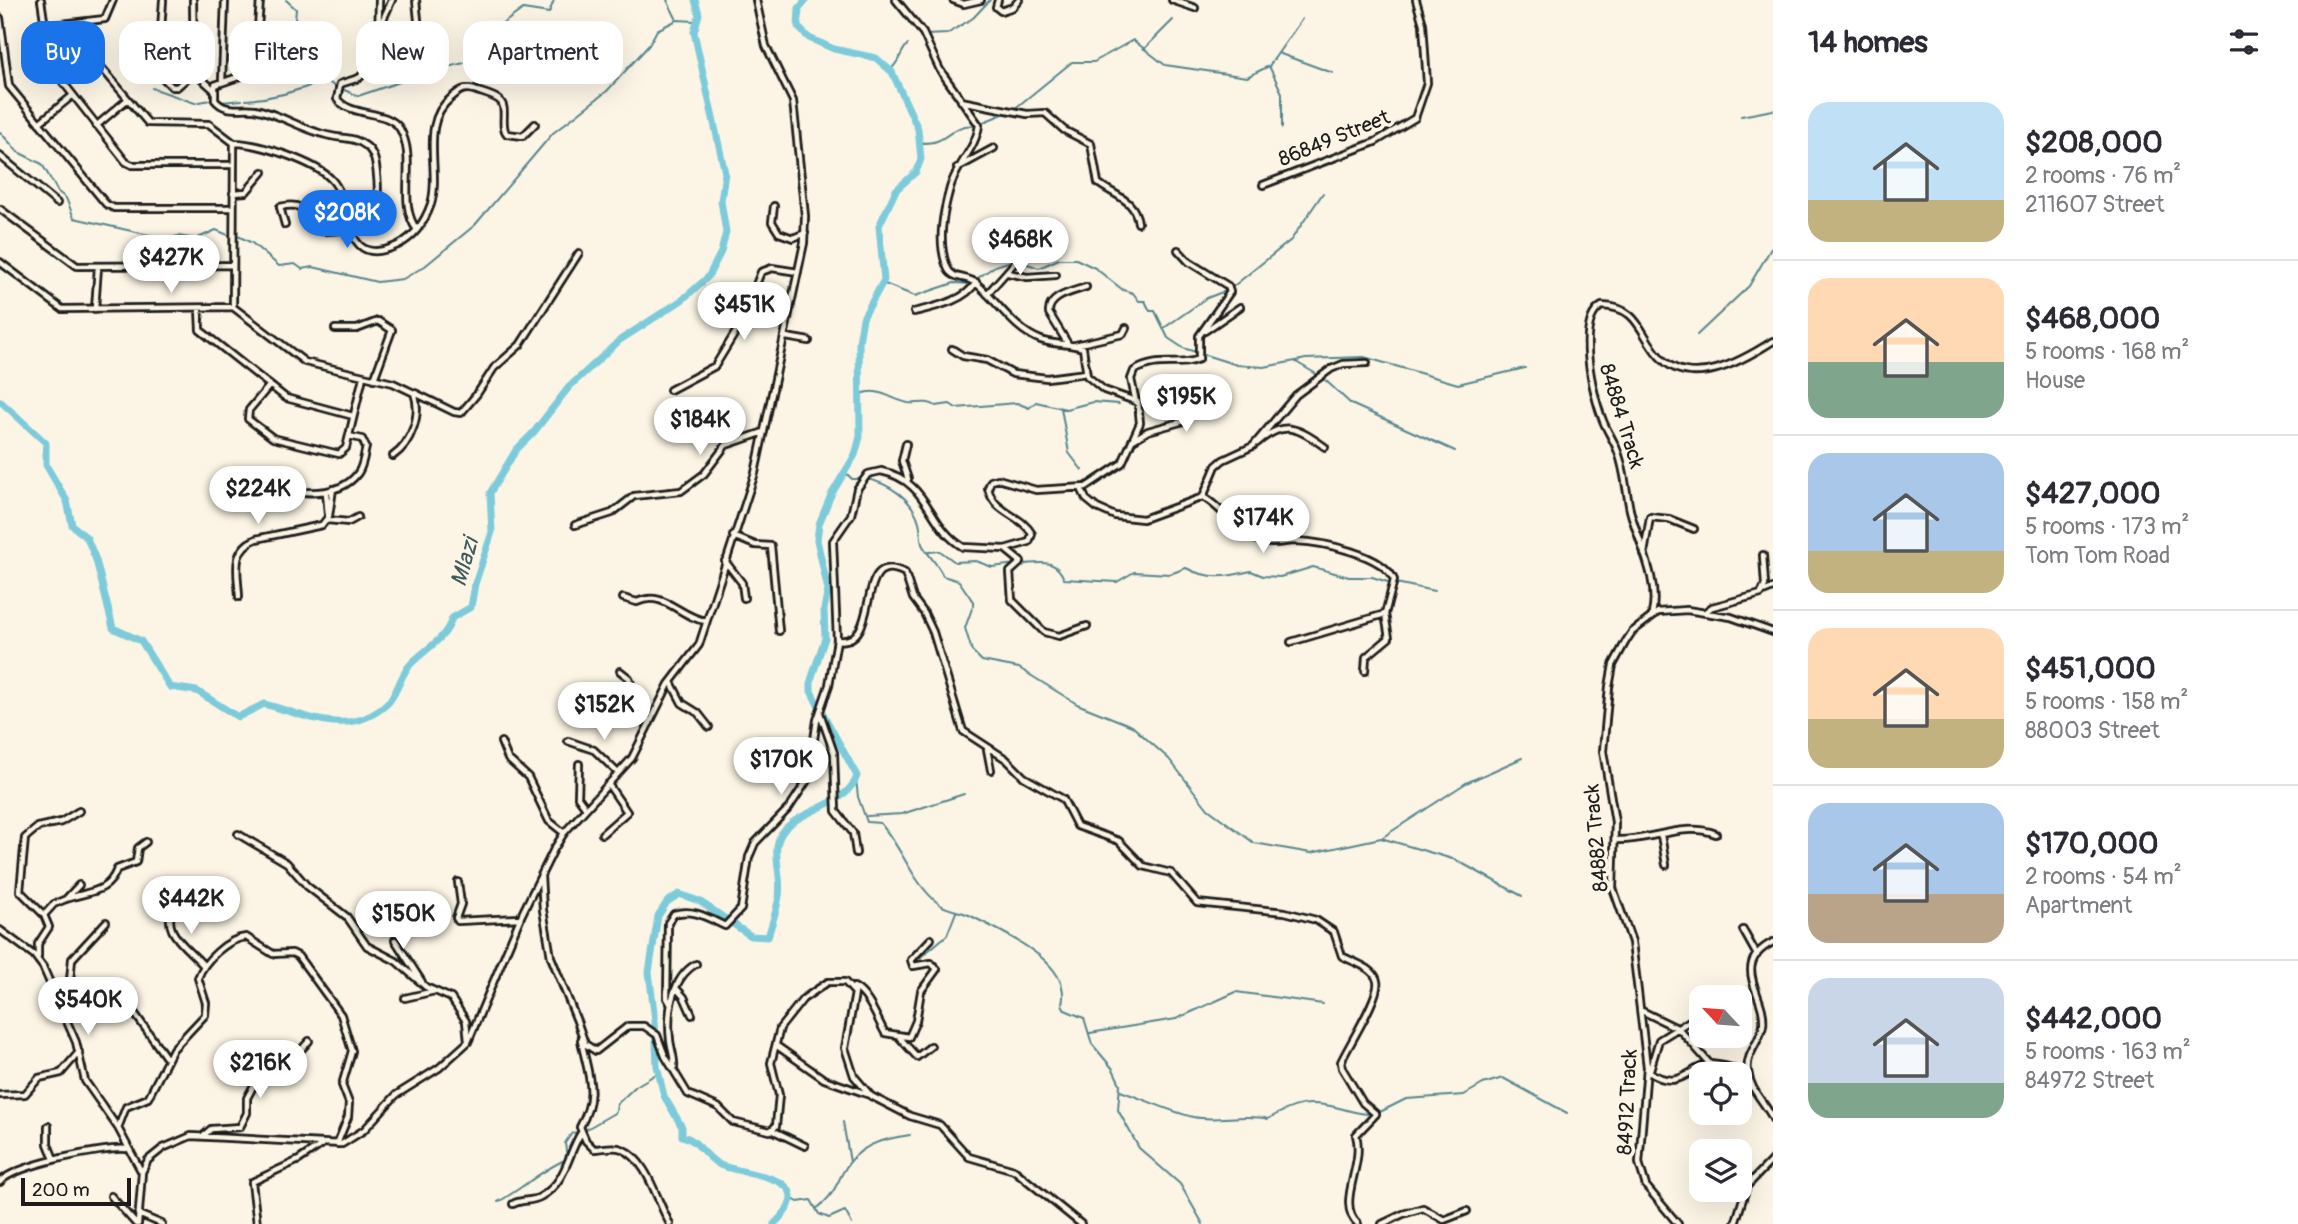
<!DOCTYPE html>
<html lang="en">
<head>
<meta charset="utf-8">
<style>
	:root { --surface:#fff; --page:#f2f2f3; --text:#2b2b33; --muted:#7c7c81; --line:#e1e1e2; --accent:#1a73e8 }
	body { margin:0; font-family:Pangolin,sans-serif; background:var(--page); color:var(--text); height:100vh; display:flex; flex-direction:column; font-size:26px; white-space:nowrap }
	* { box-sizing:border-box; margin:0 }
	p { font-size:23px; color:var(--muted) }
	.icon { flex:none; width:38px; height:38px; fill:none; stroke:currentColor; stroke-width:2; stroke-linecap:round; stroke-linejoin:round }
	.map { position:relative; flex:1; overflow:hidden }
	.side { display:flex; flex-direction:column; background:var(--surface); width:525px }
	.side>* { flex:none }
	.guide { position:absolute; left:21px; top:21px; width:665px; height:63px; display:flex; gap:14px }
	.needle { width:46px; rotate:296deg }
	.buttons { position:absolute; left:1689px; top:985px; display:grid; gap:14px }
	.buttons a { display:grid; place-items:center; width:63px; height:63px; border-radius:14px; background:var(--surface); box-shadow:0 7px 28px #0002; font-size:35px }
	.scale { position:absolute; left:21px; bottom:18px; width:110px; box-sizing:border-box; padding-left:7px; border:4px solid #1c1c1c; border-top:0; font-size:19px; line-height:24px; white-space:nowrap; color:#1c1c1c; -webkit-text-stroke:5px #fcf5e5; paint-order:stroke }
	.price { position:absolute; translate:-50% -60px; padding:0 16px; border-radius:24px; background:#fff; color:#222; font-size:23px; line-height:46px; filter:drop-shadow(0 2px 4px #0008) }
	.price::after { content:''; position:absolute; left:50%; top:42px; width:21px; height:16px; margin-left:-10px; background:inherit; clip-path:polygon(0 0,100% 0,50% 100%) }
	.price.selected { background:var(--accent); color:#fff }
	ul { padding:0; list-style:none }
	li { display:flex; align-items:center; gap:21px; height:175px; padding:0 35px }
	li+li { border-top:2px solid var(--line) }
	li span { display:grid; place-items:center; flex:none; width:196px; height:140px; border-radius:21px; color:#555 }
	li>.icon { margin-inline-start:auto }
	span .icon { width:84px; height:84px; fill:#fffc; stroke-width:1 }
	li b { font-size:30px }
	h2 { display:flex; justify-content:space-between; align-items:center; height:84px; padding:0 35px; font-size:30px }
	.chip { padding:0 24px; border-radius:21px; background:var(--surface); box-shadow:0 7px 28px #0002; font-size:24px; line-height:63px }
	.chip.selected { background:var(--accent); color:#fff }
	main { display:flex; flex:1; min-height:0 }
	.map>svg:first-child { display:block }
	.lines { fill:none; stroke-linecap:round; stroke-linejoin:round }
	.stream { stroke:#56858e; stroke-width:2 }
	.river { stroke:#7dcbda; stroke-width:7 }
	.minor-casing { stroke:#1c1c1c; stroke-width:10 }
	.minor { stroke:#fcf5e5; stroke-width:4.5 }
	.labels { text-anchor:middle; stroke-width:7; stroke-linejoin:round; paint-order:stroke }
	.street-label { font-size:21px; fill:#1c1c1c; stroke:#fcf5e5 }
	.water-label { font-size:23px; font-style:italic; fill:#3e595e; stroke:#fcf5e5 }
</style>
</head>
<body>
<main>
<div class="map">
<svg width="1773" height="1224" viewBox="0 0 1773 1224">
	<rect width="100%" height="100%" fill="#fcf5e5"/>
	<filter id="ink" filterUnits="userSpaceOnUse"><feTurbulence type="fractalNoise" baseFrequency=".0143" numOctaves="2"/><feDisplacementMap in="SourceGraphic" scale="14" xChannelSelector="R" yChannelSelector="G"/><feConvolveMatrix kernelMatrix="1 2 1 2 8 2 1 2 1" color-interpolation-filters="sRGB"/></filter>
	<g filter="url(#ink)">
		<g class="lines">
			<path class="stream" d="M286 0 296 9 295 20 308 40 325 79 335 87
				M667 0 676 18
				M925 35 947 34 973 18 990 0
				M1144 49 1173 20
				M1278 53 1333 73
				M1269 66 1282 93V128
				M890 70C900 62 900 52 908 44
				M152 88 195 103 210 100
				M342 89 358 96 432 71 468 62 493 38 494 30 523 9 549 13 554 0
				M246 100C273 98 299 91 325 80
				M221 102 242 100
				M1013 110 1072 62H1094L1133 40 1165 65 1247 77 1269 66 1302 19
				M1741 116 1773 110
				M981 123 1008 112
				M0 132 18 152 42 164 58 192 66 198 74 218 167 239 178 236 196 239 216 230 228 235
				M919 143C925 143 932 143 937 141 950 136 958 123 974 126
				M238 236 252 243 279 266 295 264 302 269 313 267 377 282 403 279 425 266 475 225 553 133 607 91 649 45 657 30 677 20 696 21
				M1019 261 1039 268 1059 259H1076L1095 268 1123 290 1133 293 1139 301H1145L1150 311H1155L1168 338 1183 348 1237 365 1264 367 1306 359 1364 357 1458 384 1525 368
				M975 280 995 266 1015 260
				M882 283 915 296 954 283 972 284
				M1164 328 1207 298 1230 289 1291 240 1323 193
				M1697 335 1749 286 1773 245
				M1296 362 1318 375
				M1323 378 1351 404 1455 451
				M861 394C879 387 890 399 908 403 918 404 927 400 936 406L950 404 956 408 1017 403 1029 408 1036 402 1066 409 1093 402 1119 404
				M1061 408 1069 453 1082 470
				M845 472 852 479H861
				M867 479C888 483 913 499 919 522 921 529 920 537 922 544 926 553 938 564 943 576L959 581 974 603 965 628 972 651 982 661 1019 668 1077 704 1132 726 1169 759 1208 809 1254 843 1311 853 1381 838 1456 860 1522 896
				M929 552 940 551 955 562 976 561 992 567 1016 564
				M1022 564C1041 563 1056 558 1064 579L1117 582 1134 572 1170 574 1186 568C1209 580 1227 577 1251 571L1263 576 1280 577 1313 567 1349 577H1372L1391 583
				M1396 583 1434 591
				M856 779 858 797 867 822 880 823C902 847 912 883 939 904 947 910 960 911 969 915 1001 932 1073 961 1062 1004L1065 1010 1084 1018 1092 1044 1113 1069 1120 1084 1118 1110 1139 1148 1180 1184 1203 1224
				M867 816 902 814 964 794
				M1383 837 1466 783 1522 758
				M916 961 947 935 956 912
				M1090 1033 1176 1019 1236 992 1323 1004
				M1120 1091C1144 1099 1168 1111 1193 1117 1218 1122 1244 1113 1268 1119 1294 1104 1309 1100 1339 1108 1351 1111 1361 1115 1373 1114
				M1378 1113 1406 1099 1464 1095 1483 1084 1503 1078 1567 1113
				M843 1122 850 1162
				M585 1130 616 1112 617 1104 636 1086 658 1073
				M789 1197 798 1202 811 1200 819 1214 829 1218 845 1211 852 1224
				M498 1202C522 1189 541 1170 567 1159L565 1143 572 1133 578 1132
				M816 1209C830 1199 835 1189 842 1174 857 1145 881 1139 910 1135"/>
			<path class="river" d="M806 0 799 8 798 27 809 38 834 49 876 58 892 72 918 129 921 159 916 172 896 190 879 226 884 280 863 318 859 342 860 437 855 455 831 495 819 524 817 540 828 590 824 609 825 638 811 680V691L820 709
				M0 401 46 443V465L67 501 72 525 87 538 96 560 113 628 141 641 170 687 197 691 238 717 264 704C307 715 349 739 387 704 397 694 400 677 409 666 423 650 446 640 452 618L471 607 475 584 492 532 490 493 516 450 534 432 569 387 620 340 682 300 708 277 721 252 726 232 721 201 725 173 694 32 699 14 695 0
				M774 1224C827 1175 741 1175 720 1165 706 1159 698 1139 682 1136V1127L664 1096 657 1066 655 1020 649 972 658 916 667 902 679 894 699 901 751 936 768 937C772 923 777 910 779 896 783 873 768 847 785 829 803 809 848 804 857 776L821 710"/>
			<defs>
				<path id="minor" d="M41 0 51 67 126 162 132 165H233
					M193 0 194 72 213 89
					M260 0 256 56 241 76 215 85V100C225 113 241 107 255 109 281 114 304 131 331 136 344 139 355 137 366 146 375 153 376 165 377 175 382 220 366 231 322 231 301 220 312 200 280 207L285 225
					M379 0 378 46 373 65 359 78 340 84 337 99C352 118 388 109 400 129 418 161 396 202 417 230
					M953 0 964 4 981 0
					M998 0 996 7 1001 11 1013 7 1019 0
					M1172 0 1195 8
					M0 18 9 86 106 204 114 208H232
					M44 26 105 19 113 0
					M380 26 392 0
					M169 43 185 53 193 52
					M137 52 172 87H177L194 72
					M413 52 418 20 416 0
					M256 56 273 63 280 50H288
					M144 58 161 30 163 0
					M222 81 225 0
					M961 101 1027 114 1045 113 1064 130 1091 144 1098 183C1115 196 1135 199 1138 223
					M39 123 72 96
					M96 126 128 99
					M234 143C258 143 316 162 332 180 354 204 340 272 398 245 414 237 425 221 431 204 441 170 419 123 451 98 459 91 463 87 474 90 482 93 493 95 499 100 509 107 499 125 507 134L523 136 535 124
					M0 156 57 203
					M957 168 994 148
					M1263 185 1375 142 1415 118 1427 83 1423 24 1416 0
					M233 193 246 192 263 172
					M774 206 772 222 779 233 793 238 805 233
					M0 209 77 266 233 265
					M0 262 62 309 233 307 234 143 209 124 148 123 91 55 85 23
					M1008 273 1027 277 1056 275
					M987 294 1019 258 1041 245
					M233 307 305 362 393 383 414 393C422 414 411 444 393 456
					M199 308 200 330 286 398 353 416
					M95 309 98 267
					M914 312C934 307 966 301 976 282
					M335 329H357L378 321 392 330 374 379
					M1205 331 1240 307
					M786 337 809 341
					M1068 344 1049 313C1048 296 1072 292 1086 287
					M1075 345 1123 334 1126 328
					M952 349 963 356 987 360 1013 374 1047 378 1086 373
					M270 385 249 410 248 419 273 438 339 454 346 448 363 377
					M670 390 715 366 740 325 761 272 772 268 798 272
					M415 393 454 412 461 413 477 394 494 368 520 345 579 253
					M1136 402 1131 379 1134 371C1159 356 1179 368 1199 359V336L1230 292 1228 286 1189 262 1178 250
					M1133 440 1148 431 1184 421 1189 386
					M1257 443C1284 419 1298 428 1325 447
					M906 444 902 461 908 479
					M245 480C277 490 335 505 358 473 363 466 364 455 366 447L362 439 349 436
					M1081 488 1086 499 1097 508 1115 516 1143 519 1203 497C1225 509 1237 535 1264 542 1273 545 1286 541 1296 541 1321 542 1384 554 1394 580L1385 614 1389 638 1366 657 1365 671
					M326 492 328 515
					M1203 497 1216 466 1223 460 1253 446 1296 395 1331 369 1343 364 1367 363
					M327 520 349 522 358 517
					M575 525 612 513 634 496 681 491 704 474 726 445 764 432
					M733 536 755 545 771 546 779 631
					M1005 549 1021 562 1010 572 1012 600 1044 632 1059 636 1087 626
					M1644 554 1650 517 1669 519 1694 529
					M725 561 742 583 744 598
					M1761 593 1773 588
					M239 597C238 573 230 550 256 539L322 525 329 516 333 489
					M623 598 637 602C664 589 680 618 706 621
					M1705 612 1712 607 1761 594 1765 585 1763 555
					M1652 614C1660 581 1638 542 1630 510 1626 491 1625 471 1618 452 1614 440 1606 430 1602 418 1593 395 1575 320 1602 306 1639 307 1639 333 1659 356 1690 391 1742 361 1773 341
					M837 640C884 648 852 546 905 573L913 598 924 613 933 632 963 731 1006 759 1024 777 1063 799 1077 826 1119 841 1143 866 1171 873 1197 903 1285 912 1316 920 1334 932 1342 956C1352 962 1374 967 1377 981 1381 995 1348 1046 1341 1062L1342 1068 1363 1103 1376 1114 1356 1135C1365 1166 1335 1203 1358 1224
					M1291 642 1385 614
					M620 671 629 678 637 704 650 723
					M671 682 682 703 698 713 709 727
					M820 713 834 753 836 811 853 833 856 853
					M568 741 594 750 618 773
					M501 742 508 759 528 777 549 821 564 833
					M987 749 991 770
					M579 764 578 797 586 808
					M238 834 287 863 307 886 347 917 367 946 396 961 426 987 451 998 466 1021 468 1041
					M602 834 627 812 608 784
					M1661 835 1666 865
					M1615 840C1649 842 1684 821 1716 834
					M541 876 543 910 551 957 577 1021
					M458 882 461 904 456 918 458 921 519 918
					M66 899C88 891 108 894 117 869L136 862 138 848 146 842
					M177 901C156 931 187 946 204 966
					M44 915 20 891 25 838 38 827 61 822 79 811
					M0 930 34 955 43 967 76 1042 85 1081 118 1128 141 1171
					M1743 930 1757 955
					M395 940 422 982
					M1773 942C1728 965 1767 995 1763 1025 1761 1041 1745 1054 1748 1071 1750 1091 1765 1102 1773 1119
					M38 957V944L49 927 44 915 54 904 66 899 79 885
					M121 986 133 1011 167 1059
					M854 987C869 995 877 1019 885 1033L909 1037 916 1021 921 991 937 969 931 963 913 966 911 960 931 939
					M676 988 684 997 692 1015
					M405 998 435 991
					M58 1002 70 980 72 959 106 922
					M671 1005 667 998 668 923 674 914C694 908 708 918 725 926L741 909 749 857 755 843 789 808 808 779 817 720 829 685 837 640 833 541 851 515 857 489 868 474 881 471C930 481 927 526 963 547L1005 549 1029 542 1032 534C1021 514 994 514 988 488L991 481 998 479 1036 490 1086 487 1122 463 1140 423 1138 402 1104 390 1087 376 1083 348C1069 343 1054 345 1041 340 1014 330 998 302 977 284 968 275 952 281 947 267 937 242 943 213 950 188 956 165 976 149 979 125L940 70 923 33 896 0
					M1642 1011 1679 1029 1710 1064C1733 1066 1737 1068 1751 1087
					M577 1021 585 1044 596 1051 628 1026H644L657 1035 665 1056 688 1094 718 1107 733 1122 770 1131 776 1126 779 1095 771 1063 780 1028 803 999 828 982H845L855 993 845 1048 854 1076 871 1096 910 1116 940 1125 969 1157 1014 1170 1081 1224
					M899 1037 917 1057 931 1046
					M581 1040C588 1076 599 1093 580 1127L586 1141 594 1149C603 1149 613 1145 622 1149 648 1160 657 1202 670 1224
					M777 1046 824 1079 867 1094
					M674 1068C675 1058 671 1050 670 1040 667 1014 671 978 696 964
					M1649 1072C1680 1092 1687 1068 1710 1064
					M1649 1073 1659 1040 1696 1017
					M0 1095 25 1094 39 1078 61 1073 79 1052
					M48 1126V1144L54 1159
					M118 1128 126 1107 148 1098 173 1049 205 1015 206 1003 198 978C204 961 227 939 246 937L273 954 292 953 298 956 341 1015 352 1051 342 1085 349 1103 348 1117 337 1144
					M774 1131 805 1146
					M203 1136 211 1129 240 1127 247 1113V1098L254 1085 282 1071 309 1041
					M0 1182C14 1165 104 1147 126 1149
					M111 1196 136 1224
					M513 1204C521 1199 531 1202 540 1197 567 1182 567 1155 581 1133
					M138 1214 162 1224
					M138 1224 142 1172 148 1160 163 1148 191 1136 342 1144 364 1130 396 1095 439 1068 468 1042 522 914 554 849 564 833 632 758 669 684 699 645 755 473 804 243 805 216 793 101 766 46 756 0
					M257 1224 252 1182 299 1160 321 1145
					M1382 1224 1403 1214 1423 1208 1444 1220 1467 1211
					M1678 1224 1646 1186 1639 1163 1647 1067 1632 942 1613 888 1615 822 1603 751 1609 687 1613 665 1626 641 1632 632 1658 612 1687 610 1731 617 1773 632
					M1735 1224 1747 1186 1773 1159"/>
			</defs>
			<use href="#minor" class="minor-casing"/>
			<use href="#minor" class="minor"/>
		</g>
	</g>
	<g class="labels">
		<g class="street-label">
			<text transform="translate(1334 138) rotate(-22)" y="7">86849 Street</text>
			<text transform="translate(1622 416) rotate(73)" y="7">84884 Track</text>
			<text transform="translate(1596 838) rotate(-95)" y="7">84882 Track</text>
			<text transform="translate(1627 1102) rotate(-87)" y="7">84912 Track</text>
		</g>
		<g class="water-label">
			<text transform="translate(464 562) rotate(-74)" y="8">Mlazi</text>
		</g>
	</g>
</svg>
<div class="buttons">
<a><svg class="needle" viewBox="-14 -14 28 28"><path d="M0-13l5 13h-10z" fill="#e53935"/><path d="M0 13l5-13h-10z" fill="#7c7c81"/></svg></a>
<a><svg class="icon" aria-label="locate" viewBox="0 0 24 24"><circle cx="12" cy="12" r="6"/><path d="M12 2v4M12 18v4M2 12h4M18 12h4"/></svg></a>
<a><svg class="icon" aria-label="layers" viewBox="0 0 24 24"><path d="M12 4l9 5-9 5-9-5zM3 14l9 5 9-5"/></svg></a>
</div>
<div class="scale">200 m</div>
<b class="price selected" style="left:347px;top:250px">$208K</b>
<b class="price" style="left:1020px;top:277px">$468K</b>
<b class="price" style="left:171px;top:295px">$427K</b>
<b class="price" style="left:744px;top:342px">$451K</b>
<b class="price" style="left:1186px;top:434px">$195K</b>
<b class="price" style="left:700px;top:457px">$184K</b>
<b class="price" style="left:258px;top:526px">$224K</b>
<b class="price" style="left:1263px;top:555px">$174K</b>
<b class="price" style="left:604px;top:742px">$152K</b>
<b class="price" style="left:781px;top:797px">$170K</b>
<b class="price" style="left:191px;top:936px">$442K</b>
<b class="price" style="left:403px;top:951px">$150K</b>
<b class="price" style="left:88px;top:1037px">$540K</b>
<b class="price" style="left:260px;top:1100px">$216K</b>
<div class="guide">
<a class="chip selected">Buy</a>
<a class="chip">Rent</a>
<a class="chip">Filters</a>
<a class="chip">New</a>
<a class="chip">Apartment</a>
</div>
</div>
<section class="side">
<h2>14 homes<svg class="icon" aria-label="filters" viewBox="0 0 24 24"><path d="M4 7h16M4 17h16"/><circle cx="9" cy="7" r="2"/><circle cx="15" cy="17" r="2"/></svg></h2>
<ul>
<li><span style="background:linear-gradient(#bfe0f5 70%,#c2b280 0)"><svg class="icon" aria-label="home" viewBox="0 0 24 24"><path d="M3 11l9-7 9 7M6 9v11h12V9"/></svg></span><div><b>$208,000</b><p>2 rooms · 76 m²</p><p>211607 Street</p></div></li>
<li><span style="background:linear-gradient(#ffd9b3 60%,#7fa58c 0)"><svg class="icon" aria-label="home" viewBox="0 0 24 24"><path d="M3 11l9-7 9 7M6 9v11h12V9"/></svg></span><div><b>$468,000</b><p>5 rooms · 168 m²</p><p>House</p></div></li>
<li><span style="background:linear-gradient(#a9c7e8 70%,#c2b280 0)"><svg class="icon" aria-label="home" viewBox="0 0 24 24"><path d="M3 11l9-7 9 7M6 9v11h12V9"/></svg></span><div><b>$427,000</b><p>5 rooms · 173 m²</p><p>Tom Tom Road</p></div></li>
<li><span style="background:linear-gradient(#ffd9b3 65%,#c2b280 0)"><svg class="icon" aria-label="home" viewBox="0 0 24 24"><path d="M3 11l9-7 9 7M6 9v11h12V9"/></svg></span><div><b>$451,000</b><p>5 rooms · 158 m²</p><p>88003 Street</p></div></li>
<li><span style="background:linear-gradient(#a9c7e8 65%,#b9a48a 0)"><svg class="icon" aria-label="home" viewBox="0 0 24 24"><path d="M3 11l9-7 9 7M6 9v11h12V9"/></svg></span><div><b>$170,000</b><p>2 rooms · 54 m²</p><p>Apartment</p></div></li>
<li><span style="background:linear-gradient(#c9d6e8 75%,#7fa58c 0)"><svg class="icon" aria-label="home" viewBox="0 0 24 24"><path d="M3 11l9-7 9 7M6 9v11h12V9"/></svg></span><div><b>$442,000</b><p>5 rooms · 163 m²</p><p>84972 Street</p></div></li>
</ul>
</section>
</main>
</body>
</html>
